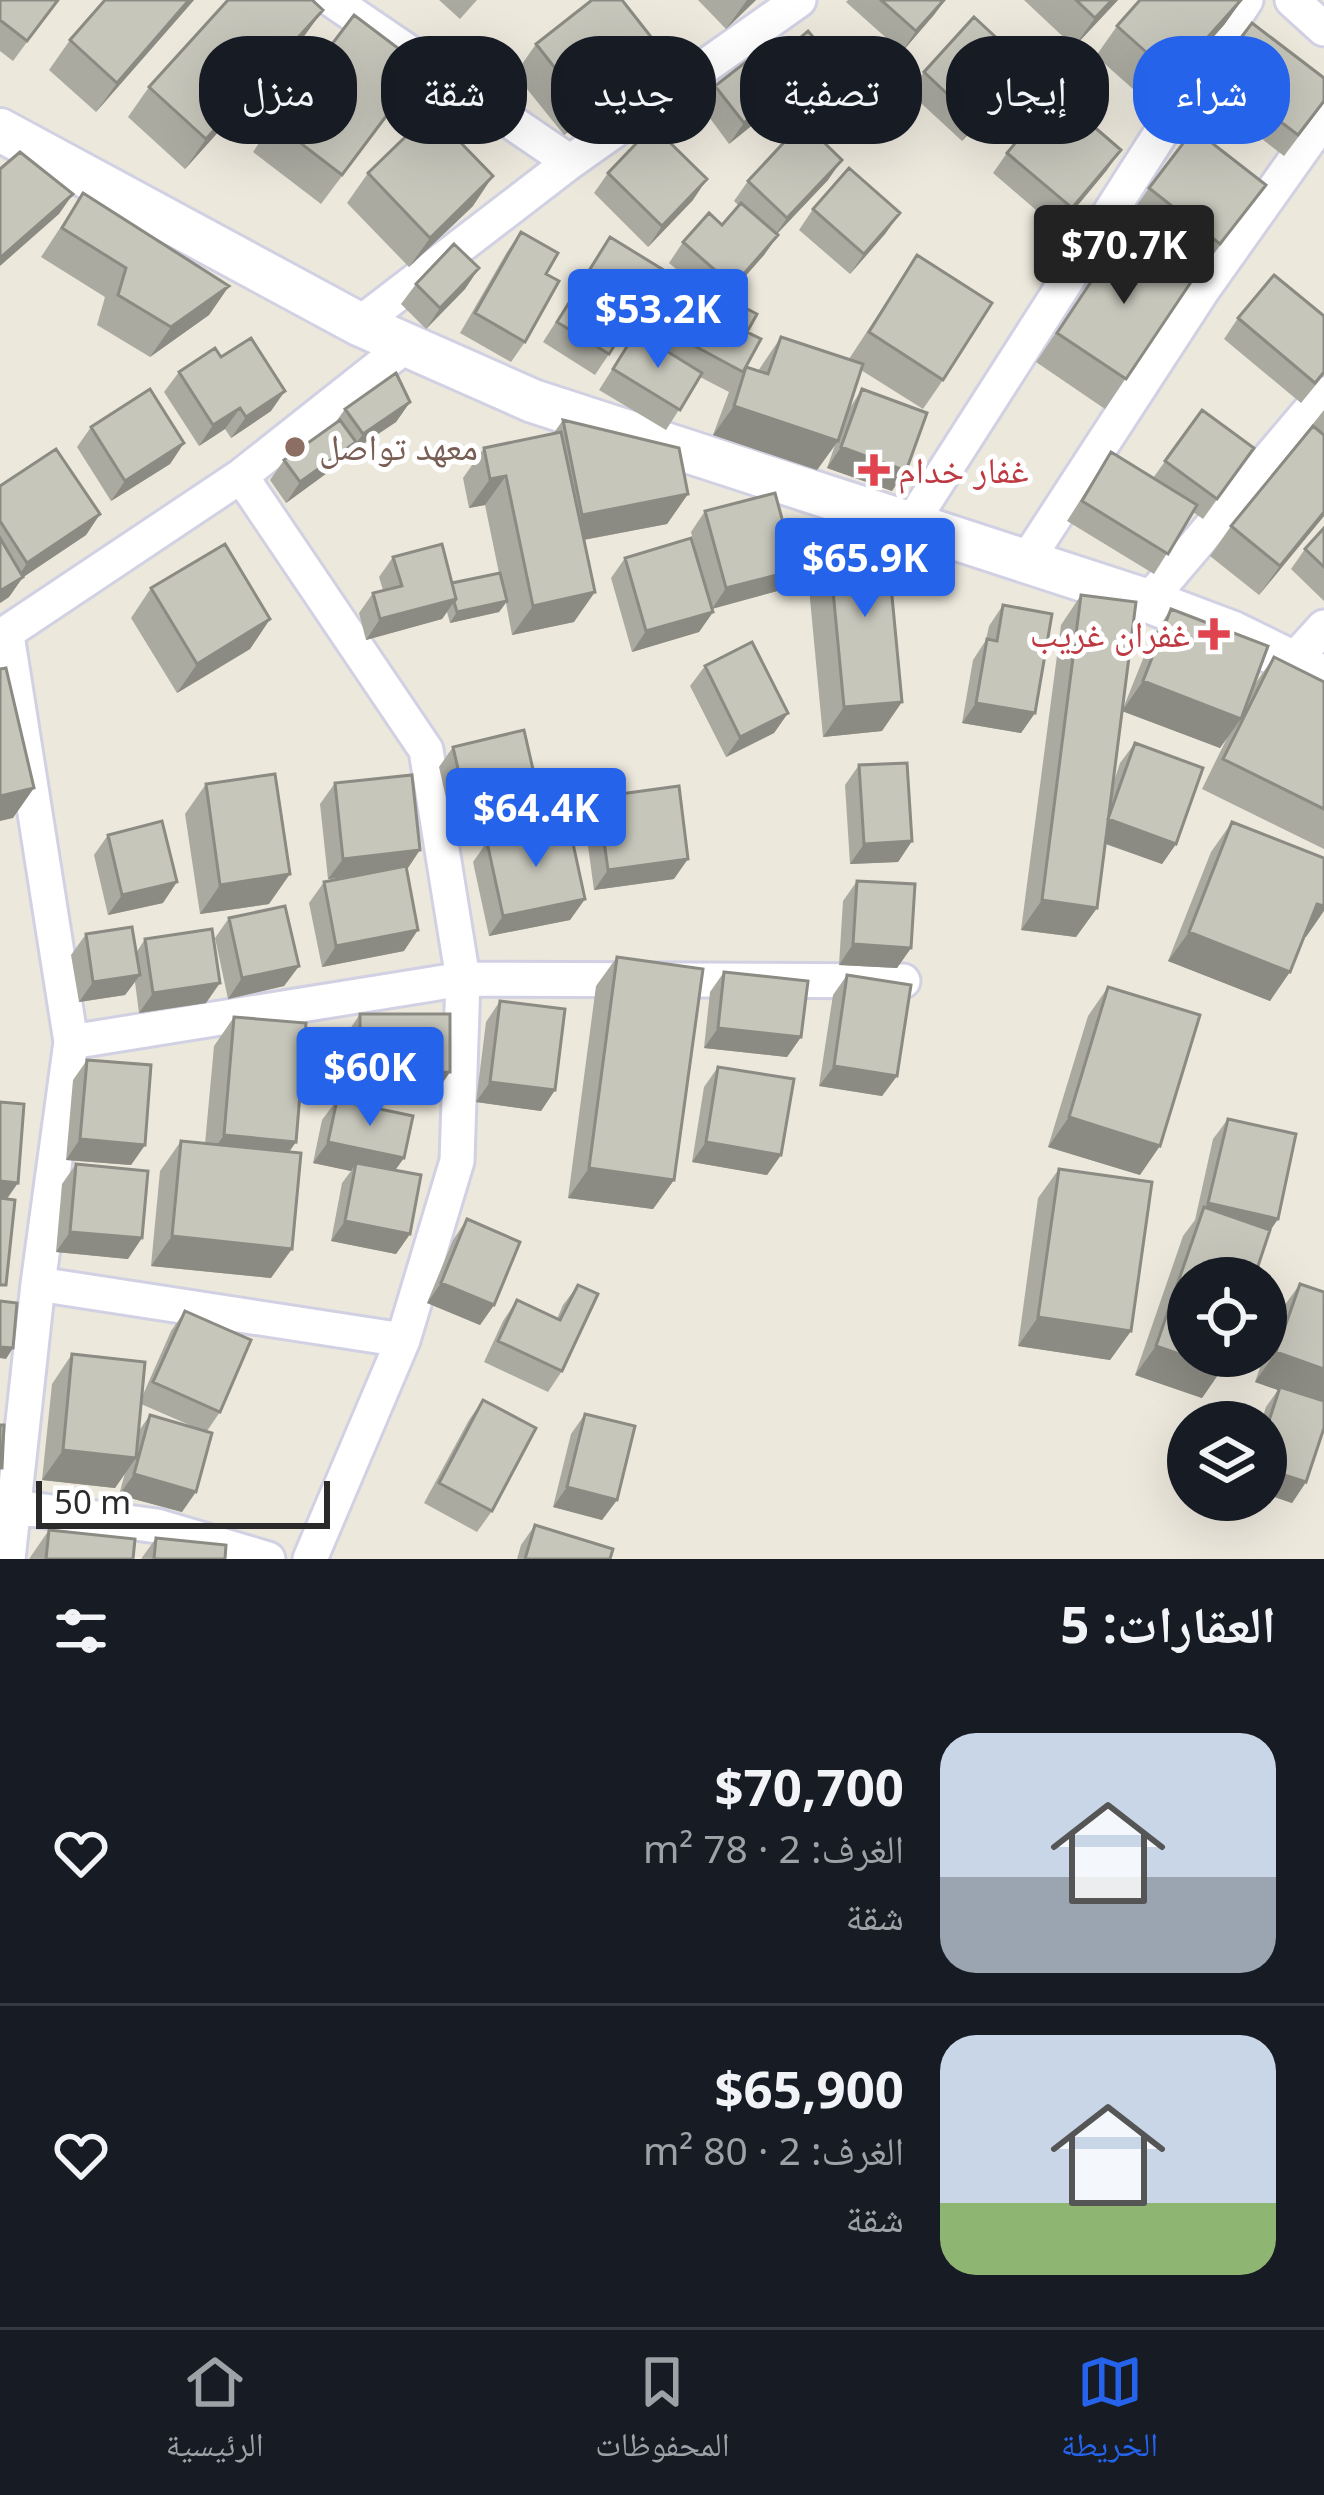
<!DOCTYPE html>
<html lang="ar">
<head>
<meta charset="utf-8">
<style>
	:root { --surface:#171b24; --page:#20242c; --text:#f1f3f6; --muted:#9ea1a6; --line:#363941; --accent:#2563eb }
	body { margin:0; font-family:"Noto Sans","Noto Naskh Arabic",sans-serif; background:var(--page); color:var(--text); direction:rtl; height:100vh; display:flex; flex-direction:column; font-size:45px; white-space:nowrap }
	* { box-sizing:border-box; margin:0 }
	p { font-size:39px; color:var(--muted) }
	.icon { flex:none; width:66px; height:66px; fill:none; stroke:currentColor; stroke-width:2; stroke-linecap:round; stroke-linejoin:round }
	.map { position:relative; height:1559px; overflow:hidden; direction:ltr }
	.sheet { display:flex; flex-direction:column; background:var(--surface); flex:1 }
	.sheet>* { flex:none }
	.banner { position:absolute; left:36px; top:36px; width:1254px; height:108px; direction:rtl; display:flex; gap:24px }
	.controls { position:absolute; left:1167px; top:1257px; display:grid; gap:24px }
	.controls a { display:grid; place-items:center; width:120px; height:120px; border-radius:50%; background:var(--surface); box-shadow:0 12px 48px #0002; font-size:60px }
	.scale { position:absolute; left:36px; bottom:30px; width:294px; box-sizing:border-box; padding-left:12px; border:6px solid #2a2a2a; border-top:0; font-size:33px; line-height:42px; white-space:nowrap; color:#2a2a2a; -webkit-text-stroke:9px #fff; paint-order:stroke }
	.price { position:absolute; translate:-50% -102px; padding:0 27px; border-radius:12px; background:var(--accent); color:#fff; font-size:39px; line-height:78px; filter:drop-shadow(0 3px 6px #0008) }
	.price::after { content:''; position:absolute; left:50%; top:72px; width:36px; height:27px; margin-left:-18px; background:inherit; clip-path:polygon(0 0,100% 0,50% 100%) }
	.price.on { background:#222; color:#fff }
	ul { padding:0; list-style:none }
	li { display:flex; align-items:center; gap:36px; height:300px; padding:0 48px }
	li+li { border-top:3px solid var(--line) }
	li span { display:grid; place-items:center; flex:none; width:336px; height:240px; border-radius:36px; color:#555 }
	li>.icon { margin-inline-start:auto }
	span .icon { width:144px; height:144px; fill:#fffc; stroke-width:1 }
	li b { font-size:51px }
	h2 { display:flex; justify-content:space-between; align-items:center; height:144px; padding:0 48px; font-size:51px }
	.pill { padding:0 42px; border-radius:48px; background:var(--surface); box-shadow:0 12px 48px #0002; font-size:42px; line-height:108px }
	.pill.on { background:var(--accent); color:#fff }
	.tabs { display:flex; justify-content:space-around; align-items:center; height:168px; border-top:3px solid var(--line); background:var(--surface); font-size:33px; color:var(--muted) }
	.tabs a { display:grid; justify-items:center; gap:6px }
	.tabs .on { color:var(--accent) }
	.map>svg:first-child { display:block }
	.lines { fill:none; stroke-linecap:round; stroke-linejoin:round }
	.minor-casing { stroke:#d1d1e3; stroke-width:39 }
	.tertiary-casing { stroke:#d1d1e3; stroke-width:48 }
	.minor { stroke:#fff; stroke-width:33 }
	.tertiary { stroke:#fff; stroke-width:42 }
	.wall { fill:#abaaa1; fill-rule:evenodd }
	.shaded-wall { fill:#8b8b83 }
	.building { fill:#c7c6bb; stroke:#8b8b83; stroke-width:3 }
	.education-dot { fill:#8d6e63; stroke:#fff; stroke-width:4.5 }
	.health-dot { fill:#e0444e; stroke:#fff; stroke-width:4.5 }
	.labels { text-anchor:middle; stroke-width:10; stroke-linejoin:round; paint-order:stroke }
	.education-label { font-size:36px; fill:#785e54; stroke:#fff; text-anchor:start }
	.health-label { font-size:36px; fill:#be3a42; stroke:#fff; text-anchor:start }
</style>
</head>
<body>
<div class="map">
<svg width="1324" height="1559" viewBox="0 0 1324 1559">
	<rect width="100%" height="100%" fill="#ece8dc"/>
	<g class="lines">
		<defs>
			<path id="minor" d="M332 0 570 162
				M1292 0 1324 29
				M359 324 570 162 799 0
				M241 476 426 750 463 979 457 1161 403 1340 310 1559
				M910 525 1246 0
				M1025 563 1202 291 1324 119
				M1148 601 1324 394
				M7 635 71 1042 38 1284 8 1559
				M0 637 241 476 404 347
				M1292 662 1324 627
				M71 1042 463 979 903 981
				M38 1284 403 1340
				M0 1505 157 1526 268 1559"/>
			<path id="tertiary" d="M0 130 359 324 533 401 1148 601 1233 633 1324 678"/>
		</defs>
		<use href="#minor" class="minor-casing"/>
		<use href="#tertiary" class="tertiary-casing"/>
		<use href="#minor" class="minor"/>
		<use href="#tertiary" class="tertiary"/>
	</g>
	<path class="wall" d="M0 0 50 11 13 61 0 51Z
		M194 0 96 112 49 70 70 40Z
		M439 0H477L460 19Z
		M698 0H756L726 29Z
		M848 0H945L902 52 846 2Z
		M1024 0H1118L1074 47Z
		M1242 0 1224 25 1152 106 1096 56 1117 26Z
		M323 10 302 39 185 169 128 117 149 87Z
		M536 44 659 47 638 76 564 135 515 74Z
		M773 61 835 101 806 125 828 180 777 234 778 235 764 255 726 298 747 332V367L758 371 781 337 849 359 917 255 943 380 923 409 861 370 849 409 862 389 892 491 827 468 835 445 817 470 713 435 729 392 700 377 666 430 599 390 636 332 654 343 677 300 690 281 669 263 683 242 722 225 739 206 734 201 748 181 798 129 775 101 765 115 729 144 701 106 715 86 764 74Z
		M924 72 1012 86 962 141 909 92Z
		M1215 72 1324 103 1284 156 1201 92Z
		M402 96 321 204 253 152 273 122Z
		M1007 153 1107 170 1058 229 993 173Z
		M368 173 473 206 409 267 347 203Z
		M608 173 693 200 648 247 594 193Z
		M1149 188 1251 205 1206 264 1135 208Z
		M83 193 229 286 209 315 150 357 97 325 105 297 41 257Z
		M813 209 900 213 885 234 850 274 799 230Z
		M521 232 546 274 525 342 511 362 460 333 507 252Z
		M1122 235 1191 282 1105 409 1036 362Z
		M610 237 609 354 595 375 543 342Z
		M479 268 465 289 426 329 401 304 416 284Z
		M1324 316V375L1301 403 1224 339 1238 318Z
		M221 357 271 411 231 438 225 429 199 446 164 392 179 372Z
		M410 402 396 422 348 454 342 462 286 503 270 480 284 460 335 423 345 409Z
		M1202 410 1254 448 1203 519 1193 512 1154 574 1067 521 1111 452 1153 478Z
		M1324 410V516L1259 595 1210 556 1231 526Z
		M563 420 688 494 667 524 584 540 574 622 512 635 506 603 499 612 450 623 447 612 442 619 366 640 359 613 373 593 383 590 379 577 393 557 452 583 499 573 485 505 469 508 463 478 484 448 553 434Z
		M91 427 184 443 170 464 111 501 77 447Z
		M0 486 100 514 86 535 23 577 9 597 0 603Z
		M705 511 796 570 781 590 712 608 713 612 699 632 632 652 611 578 625 558 708 596 691 532Z
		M1324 528V601L1291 569 1305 549Z
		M828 538 882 731 823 737 807 567Z
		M151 588 270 619 250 649 177 693 131 618Z
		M1081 595 1122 711 1151 639 1171 609 1252 688 1274 657 1324 682V849L1202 789 1228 736 1220 748 1122 711 1113 784 1120 763 1135 743 1176 844 1162 864 1105 844 1097 908 1076 937 1021 930 1061 625Z
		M1003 605 1035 713 1021 733 962 723 973 660 986 640 989 626Z
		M705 666 788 713 774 733 726 757 690 686Z
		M453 747 528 829 457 846 439 767Z
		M859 765 912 841 898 862 850 864 845 785Z
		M335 783 407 869 404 951 322 967 309 903 324 882 357 876 328 879 320 804Z
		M206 784 269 904 200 914 185 814Z
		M598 797 674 879 594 890 584 817Z
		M1232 822 1306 937 1304 936 1270 1001 1168 961 1211 852Z
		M108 835 163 903 108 915 94 855Z
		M487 842 585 899 570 920 489 936 473 862Z
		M857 881 911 948 897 968 839 965 843 901Z
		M229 918 299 966 284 986 228 999 215 938Z
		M86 934 136 953 145 939 206 1003 139 1013 135 982 125 995 79 1002 71 955Z
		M617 957 674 1180 653 1209 568 1198 596 986Z
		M724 972 801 1037 787 1057 704 1048 710 992Z
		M847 975 897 1076 882 1096 819 1086 833 995Z
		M1108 987 1140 1175 1048 1147 1088 1016Z
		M500 1001 555 1090 541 1111 476 1102 486 1022Z
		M360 1014 450 1072 436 1092 346 1093V1035Z
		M234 1017 296 1142 289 1152 271 1278 151 1266 160 1171 181 1141 205 1144 214 1046Z
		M87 1060 145 1145 131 1165 66 1160 73 1080Z
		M718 1067 781 1155 767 1175 692 1162 704 1087Z
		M337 1100 395 1170 410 1234 396 1254 331 1241 342 1183 351 1171 313 1163 322 1120Z
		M1228 1119 1278 1219 1270 1230 1222 1369 1202 1398 1135 1375 1183 1236 1195 1220 1213 1139Z
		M76 1164 128 1259 56 1252 62 1184Z
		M1059 1169 1131 1331 1110 1360 1018 1346 1038 1198Z
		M467 1219 494 1305 480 1325 427 1303 453 1240Z
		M1300 1284 1306 1482 1292 1503 1266 1494V1422H1261L1266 1407 1278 1390 1255 1382 1264 1356H1266V1351L1279 1313Z
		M578 1285 562 1371 548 1392 484 1362 503 1321 517 1300 557 1319 563 1305Z
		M185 1311 220 1412 207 1431 182 1512 119 1495 125 1473 115 1488 42 1480 52 1384 72 1354 142 1397 171 1331ZM141 1404 201 1430 150 1415 138 1432Z
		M483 1400 492 1511 477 1532 424 1503 469 1420Z
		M585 1414 617 1500 602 1520 553 1507 571 1434Z
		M535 1525 610 1559H517L521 1545Z
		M49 1530 133 1559H29Z
		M156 1538 225 1559H141Z"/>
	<path class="shaded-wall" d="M189 0H194L96 112 117 83Z
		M747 0H756L726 29Z
		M945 0 934 15 902 52 916 31Z
		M1112 0H1118L1074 47 1095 18Z
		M1242 0 1224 25 1152 106 1173 76Z
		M323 10 302 39 185 169 206 139Z
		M659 47 638 76 564 135 585 106Z
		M1027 66 1012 86 962 141 976 121Z
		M850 81 835 101 799 131 814 111Z
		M780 95 765 115 729 144 744 123Z
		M1121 150 1107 170 1058 229 1072 208Z
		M842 160 828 180 773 238 787 218Z
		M493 176 473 206 409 267 430 238Z
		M707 179 693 200 648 247 662 226Z
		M73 194 59 214 0 266V258Z
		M900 213 885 234 850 274 864 254Z
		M778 235 764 255 719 306 733 286Z
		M479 268 465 289 426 329 440 308Z
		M229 286 209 315 150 357 171 327Z
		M285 391 271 411 231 438 246 417Z
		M410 402 396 422 348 454 363 434Z
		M734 406 838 441 817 470 713 435Z
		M240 408 225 429 199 446 213 425Z
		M356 442 342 462 286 503 300 482Z
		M184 443 170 464 111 501 125 481Z
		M841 447 906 471 892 491 827 468Z
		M506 476 485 505 469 508 490 479Z
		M688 494 667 524 561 544 582 515Z
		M1324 512V516L1259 595 1280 566Z
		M100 514 86 535 19 580 23 577 9 597 0 603V591L14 583 27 563Z
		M796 570 781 590 712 609 726 588Z
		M595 592 574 622 512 635 533 606Z
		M456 599 442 619 366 640 380 619Z
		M507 601 499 612 450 623 457 612Z
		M713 612 699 632 632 652 646 631Z
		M270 619 250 649 177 693 197 664Z
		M1143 681 1241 719 1220 748 1122 711Z
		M902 702 882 731 823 737 844 707Z
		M976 703 1035 713 1021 733 962 723Z
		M788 713 774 733 726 757 740 737Z
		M34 788 13 818 0 821V796Z
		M542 809 528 829 457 846 471 826Z
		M1107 819 1176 844 1162 864 1093 839Z
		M912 841 898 862 850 864 864 844Z
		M420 850 406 871 328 879 343 859Z
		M688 859 674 879 594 890 608 870Z
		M290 874 269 904 200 914 220 885Z
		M177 882 163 903 108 915 122 895Z
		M585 899 570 920 489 936 503 916Z
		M1042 900 1097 908 1076 937 1021 930Z
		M1317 904 1324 906V911L1306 937 1297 933Z
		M418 930 404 951 322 967 336 946Z
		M1189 932 1290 972 1270 1001 1168 961Z
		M853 944 911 948 897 968 839 965Z
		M299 966 284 986 228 999 242 978Z
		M140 975 125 995 79 1002 93 982Z
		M220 983 206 1003 139 1013 153 993Z
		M718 1028 801 1037 787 1057 704 1048Z
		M834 1066 897 1076 882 1096 819 1086Z
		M450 1072 436 1092 346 1093 360 1073Z
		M490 1082 555 1090 541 1111 476 1102Z
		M1069 1117 1160 1146 1140 1175 1048 1147Z
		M224 1135 296 1142 275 1171 203 1165Z
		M80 1139 145 1145 131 1165 66 1160Z
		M328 1142 404 1158 389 1179 356 1163 351 1171 313 1163Z
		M706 1142 781 1155 767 1175 692 1162Z
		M589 1168 674 1180 653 1209 568 1198Z
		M0 1181 18 1183 4 1203H0Z
		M1208 1203 1278 1219 1264 1240 1202 1212Z
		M345 1221 410 1234 396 1254 331 1241Z
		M70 1232 142 1238 128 1259 56 1252Z
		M172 1236 292 1249 271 1278 151 1266Z
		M441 1283 494 1305 480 1325 427 1303Z
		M1038 1317 1131 1331 1110 1360 1018 1346Z
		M1156 1346 1222 1369 1202 1398 1135 1375Z
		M0 1347 13 1348 6 1359 0 1358Z
		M1276 1352 1324 1369V1406L1255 1382Z
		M63 1450 136 1458 115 1488 42 1480Z
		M1266 1469 1306 1482 1292 1503 1266 1494Z
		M134 1474 196 1492 182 1512 119 1495Z
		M567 1487 617 1500 602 1520 553 1507Z"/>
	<path class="building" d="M0 0H58L27 41 0 20Z
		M105 0H189L117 83 70 40Z
		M228 0H312L323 10 206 139 149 87Z
		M592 0H622L659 47 585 106 536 44Z
		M881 0H944L916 31Z
		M1076 0H1112L1095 18Z
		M1140 0H1241L1173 76 1117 26Z
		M354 15 423 67 342 175 273 122Z
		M974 17 1027 66 976 121 924 72Z
		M1252 23 1324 78V101L1298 135 1215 72Z
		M808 31 850 81 814 111 773 61Z
		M751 58 780 95 744 123 715 86Z
		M1056 94 1121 150 1072 208 1007 153Z
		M431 112 493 176 430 238 368 173Z
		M803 122 842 160 787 218 748 181Z
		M653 126 707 179 662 226 608 173Z
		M1194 129 1266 185 1220 244 1149 188Z
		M20 152 73 194 0 258V169Z
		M849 168 900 213 864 254 813 209Z
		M83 193 229 286 171 327 118 295 126 268 62 228Z
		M741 203 778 235 733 286 683 242 709 213 722 225Z
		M521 232 558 253 546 274 559 281 525 342 475 313Z
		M1122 235 1191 282 1126 379 1057 333Z
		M610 237 662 269 609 354 557 322Z
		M454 244 479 268 440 308 416 284Z
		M917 255 992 303 943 380 869 332Z
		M1274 275 1324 316V372L1315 383 1238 318Z
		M691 280 757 314 747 332 761 339 743 372 665 330Z
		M636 332 702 373 680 410 613 369Z
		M781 337 863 364 838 441 734 406 746 367 768 374Z
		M251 338 285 391 246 417 240 408 213 425 179 372 215 348 221 357Z
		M396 373 410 402 363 434 345 409Z
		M150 389 184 443 125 481 91 427Z
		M862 389 927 413 906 471 841 447Z
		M1202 410 1254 448 1217 499 1165 461Z
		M340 420 356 442 300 482 284 460Z
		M563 420 679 448 688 494 582 515Z
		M1313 426 1324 435V512L1280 566 1231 526Z
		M561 432 595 592 533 606 506 476 490 479 484 448Z
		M56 449 100 514 27 563 0 521V486Z
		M1111 452 1197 505 1168 554 1082 501Z
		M775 493 796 570 726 588 705 511Z
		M1324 528V567L1305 549Z
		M886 533 902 702 844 707 828 538Z
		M0 538 23 577 0 591Z
		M691 538 713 612 646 631 625 558Z
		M225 544 270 619 197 664 151 588Z
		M442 544 456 599 380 619 373 593 402 586 393 557Z
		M500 573 507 601 457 612 454 602 456 599 452 583Z
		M1081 595 1136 602 1097 908 1042 900Z
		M1003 605 1052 614 1035 713 976 703 987 639 997 641Z
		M1171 609 1268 646 1241 719 1143 681Z
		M752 642 788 713 740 737 705 666Z
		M1274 657 1324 682V809L1223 759Z
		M6 668 34 788 0 796V669Z
		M524 730 542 809 471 826 453 747Z
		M1135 743 1203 768 1176 844 1108 819Z
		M907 763 912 841 864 844 859 765Z
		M275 774 290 874 220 885 206 784Z
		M412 775 420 850 343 859 335 783Z
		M679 786 688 859 608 870 598 797Z
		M162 821 177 882 122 895 108 835Z
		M1232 822 1324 858V906L1317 904 1290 972 1189 932Z
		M569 825 585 899 503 916 487 842Z
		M406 866 418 930 336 946 324 882Z
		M857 881 915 884 911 948 853 944Z
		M285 906 299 966 242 978 229 918Z
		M132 927 140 975 93 982 86 934Z
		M212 929 220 983 153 993 145 939Z
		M617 957 703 969 674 1180 589 1168Z
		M724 972 808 981 801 1037 718 1028Z
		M847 975 911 985 897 1076 834 1066Z
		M1108 987 1200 1015 1160 1146 1069 1117Z
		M500 1001 565 1009 555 1090 490 1082Z
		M360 1014H450V1072L360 1073Z
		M234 1017 306 1023 296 1142 224 1135Z
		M87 1060 151 1065 145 1145 80 1139Z
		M718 1067 794 1079 781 1155 706 1142Z
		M337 1100 413 1116 404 1158 328 1142Z
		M0 1102 24 1104 18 1183 0 1181Z
		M1228 1119 1296 1134 1278 1219 1208 1203Z
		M181 1141 301 1153 292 1249 172 1236Z
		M356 1163 421 1175 410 1234 345 1221Z
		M76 1164 148 1171 142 1238 70 1232Z
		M1059 1169 1152 1182 1131 1331 1038 1317Z
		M0 1198 15 1200 6 1285H0Z
		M1204 1207 1270 1230 1254 1278H1188V1356H1227L1222 1369 1156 1346Z
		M467 1219 520 1242 494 1305 441 1283Z
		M1300 1284 1324 1292V1369L1276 1352Z
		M578 1285 598 1294 562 1371 498 1341 517 1300 560 1320Z
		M0 1301 17 1303 13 1348 0 1347Z
		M185 1311 251 1340 220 1412 153 1382Z
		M72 1354 145 1362 136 1458 63 1450Z
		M1280 1387 1324 1401V1428L1306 1482 1266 1469V1430Z
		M483 1400 536 1428 492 1511 439 1483Z
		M585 1414 635 1426 617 1500 567 1487Z
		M150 1415 212 1433 196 1492 134 1474Z
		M0 1425H4L2 1468H0Z
		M535 1525 613 1549 610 1559H525Z
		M49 1530 135 1539 133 1559H46Z
		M156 1538 226 1545 225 1559H154Z"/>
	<circle class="education-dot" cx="295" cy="447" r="12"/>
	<g class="health-dot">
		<path d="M868 452h12v12h12v12h-12v12h-12v-12h-12v-12h12z"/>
		<path d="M1208 616h12v12h12v12h-12v12h-12v-12h-12v-12h12z"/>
	</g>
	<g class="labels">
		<g class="education-label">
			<text x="319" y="460">معهد تواصل</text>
		</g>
		<g class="health-label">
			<text x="898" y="483">غفار خدام</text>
			<text x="1190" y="647" text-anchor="end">غفران غريب</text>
		</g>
	</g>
</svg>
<div class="controls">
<a><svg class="icon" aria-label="locate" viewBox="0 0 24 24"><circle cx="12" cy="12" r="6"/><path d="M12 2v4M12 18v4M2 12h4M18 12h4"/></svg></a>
<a><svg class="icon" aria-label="layers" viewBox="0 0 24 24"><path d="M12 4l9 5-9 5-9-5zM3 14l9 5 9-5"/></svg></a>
</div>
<div class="scale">50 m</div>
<b class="price on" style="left:1124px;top:307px">$70.7K</b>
<b class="price" style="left:658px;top:371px">$53.2K</b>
<b class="price" style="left:865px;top:620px">$65.9K</b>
<b class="price" style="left:536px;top:870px">$64.4K</b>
<b class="price" style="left:370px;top:1129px">$60K</b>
<div class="banner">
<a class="pill on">شراء</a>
<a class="pill">إيجار</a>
<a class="pill">تصفية</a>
<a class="pill">جديد</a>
<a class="pill">شقة</a>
<a class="pill">منزل</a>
</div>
</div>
<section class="sheet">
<h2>العقارات: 5<svg class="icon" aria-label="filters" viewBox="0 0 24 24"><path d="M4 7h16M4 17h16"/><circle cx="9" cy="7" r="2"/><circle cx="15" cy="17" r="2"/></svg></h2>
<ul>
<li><span style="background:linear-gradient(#c9d6e8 60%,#9aa5b1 0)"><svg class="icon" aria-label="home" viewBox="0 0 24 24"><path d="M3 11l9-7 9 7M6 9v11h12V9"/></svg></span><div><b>$70,700</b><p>الغرف: 2 · 78 m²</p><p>شقة</p></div><svg class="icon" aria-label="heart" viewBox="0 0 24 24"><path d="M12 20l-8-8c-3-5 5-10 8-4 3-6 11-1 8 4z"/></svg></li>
<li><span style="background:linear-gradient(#c9d6e8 70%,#8fb573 0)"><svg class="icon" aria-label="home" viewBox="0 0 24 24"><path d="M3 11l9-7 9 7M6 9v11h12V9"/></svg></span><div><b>$65,900</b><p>الغرف: 2 · 80 m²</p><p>شقة</p></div><svg class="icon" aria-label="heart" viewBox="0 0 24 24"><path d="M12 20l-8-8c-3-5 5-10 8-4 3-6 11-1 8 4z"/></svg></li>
</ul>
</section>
<nav class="tabs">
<a class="on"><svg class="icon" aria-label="map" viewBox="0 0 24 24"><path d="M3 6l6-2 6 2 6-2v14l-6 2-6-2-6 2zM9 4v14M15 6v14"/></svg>الخريطة</a>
<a><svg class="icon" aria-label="saved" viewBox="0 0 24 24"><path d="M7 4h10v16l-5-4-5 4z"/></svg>المحفوظات</a>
<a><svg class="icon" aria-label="home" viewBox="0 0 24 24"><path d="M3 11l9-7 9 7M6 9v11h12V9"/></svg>الرئيسية</a>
</nav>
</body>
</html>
